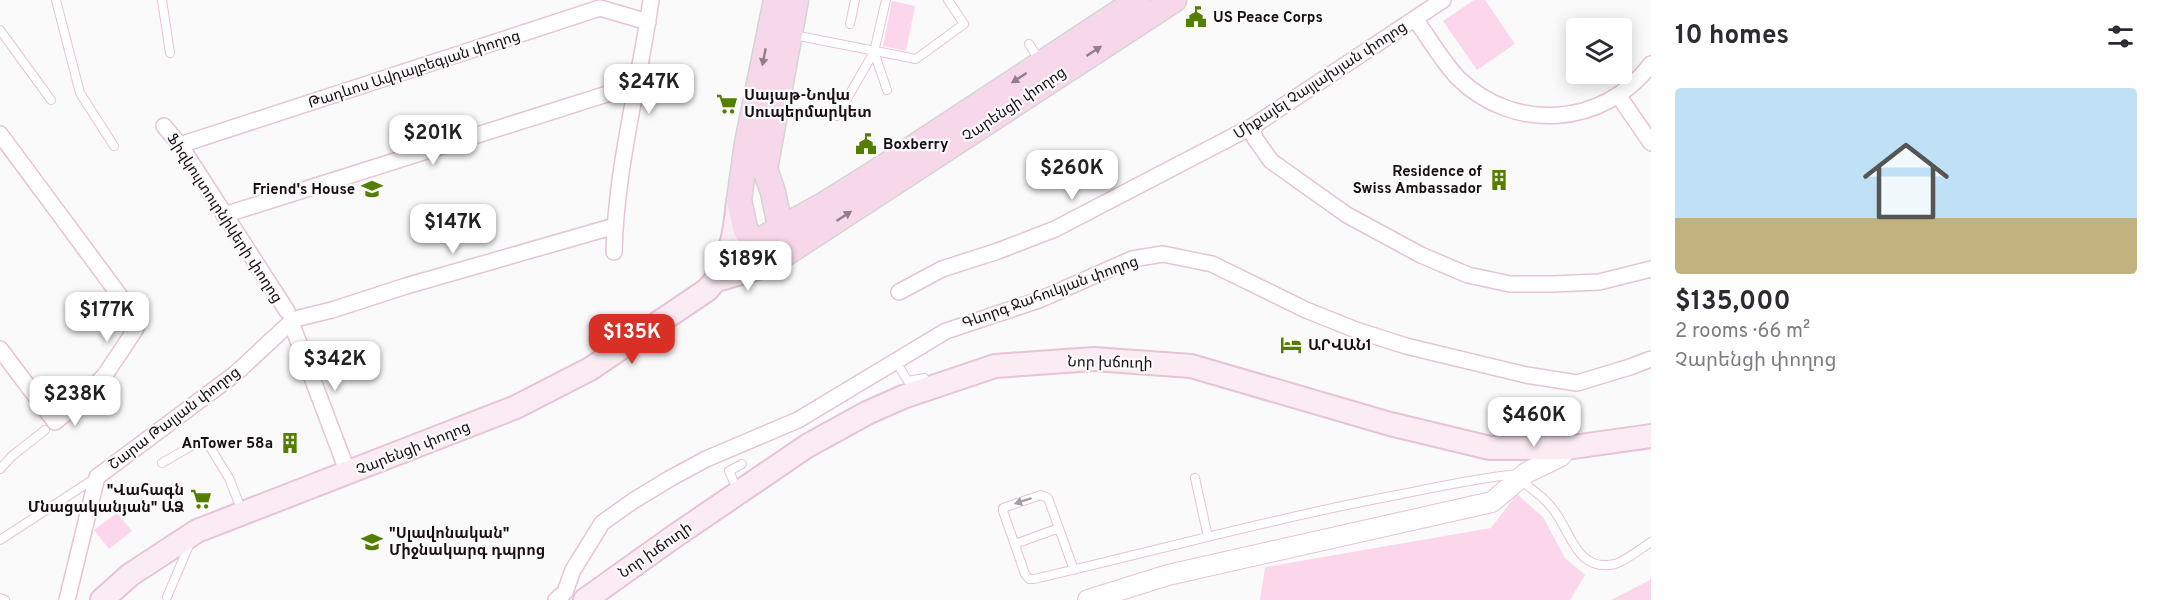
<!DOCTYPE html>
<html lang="en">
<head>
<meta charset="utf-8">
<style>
	:root { --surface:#fff; --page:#f7f7f7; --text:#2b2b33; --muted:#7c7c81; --accent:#d93025 }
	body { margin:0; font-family:Overpass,"Noto Sans Armenian",sans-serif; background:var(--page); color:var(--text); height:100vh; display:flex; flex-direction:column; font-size:22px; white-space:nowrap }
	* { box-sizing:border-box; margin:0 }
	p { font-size:20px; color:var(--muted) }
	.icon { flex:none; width:33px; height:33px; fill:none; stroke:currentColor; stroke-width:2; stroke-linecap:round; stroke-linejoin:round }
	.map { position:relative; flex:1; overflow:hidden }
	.drawer { display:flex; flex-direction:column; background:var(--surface); width:510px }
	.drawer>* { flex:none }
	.fabs { position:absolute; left:1566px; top:18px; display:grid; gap:12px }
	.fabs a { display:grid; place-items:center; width:66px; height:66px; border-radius:6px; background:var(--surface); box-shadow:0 3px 15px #0003; font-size:30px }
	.price { position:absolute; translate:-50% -51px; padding:0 14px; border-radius:12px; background:#fff; color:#222; font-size:20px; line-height:39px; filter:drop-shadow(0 2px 3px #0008) }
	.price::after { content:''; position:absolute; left:50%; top:36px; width:18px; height:14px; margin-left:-9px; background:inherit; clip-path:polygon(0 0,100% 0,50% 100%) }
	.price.active { background:var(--accent); color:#fff }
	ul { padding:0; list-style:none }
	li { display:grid; align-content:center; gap:12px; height:318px; padding:0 24px }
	li span { display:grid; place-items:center; height:186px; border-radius:6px; color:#555 }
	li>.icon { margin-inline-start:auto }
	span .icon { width:108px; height:108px; fill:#fffc; stroke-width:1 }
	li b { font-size:26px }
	h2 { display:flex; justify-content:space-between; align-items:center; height:72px; padding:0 24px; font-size:26px }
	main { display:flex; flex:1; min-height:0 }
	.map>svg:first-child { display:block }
	.green { fill:#fcd6eb }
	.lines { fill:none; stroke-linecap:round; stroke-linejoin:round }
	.service-casing { stroke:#e6c3d7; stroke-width:10 }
	.minor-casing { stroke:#e6c3d7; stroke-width:18 }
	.tertiary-casing { stroke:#e6c3d7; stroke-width:22 }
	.secondary-casing { stroke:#e6c3d7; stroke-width:26 }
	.primary-casing { stroke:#d6d3d5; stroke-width:27 }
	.service { stroke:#fff; stroke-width:8 }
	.minor { stroke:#fff; stroke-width:15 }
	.tertiary { stroke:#fff; stroke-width:20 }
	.secondary { stroke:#fbecf4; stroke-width:22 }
	.primary { stroke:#f7d8ea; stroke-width:24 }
	.oneway { fill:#937d8a }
	.oneway2 { fill:#a39ea1 }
	.labels { text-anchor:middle; stroke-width:4.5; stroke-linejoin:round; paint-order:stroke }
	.poi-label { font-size:15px; font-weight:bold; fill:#190d14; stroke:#fafafa; text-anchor:start }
	.street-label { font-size:15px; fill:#190d14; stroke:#fafafa }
</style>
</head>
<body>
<main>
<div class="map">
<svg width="1651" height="600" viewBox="0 0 1651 600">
	<rect width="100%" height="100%" fill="#fafafa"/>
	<path class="green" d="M1474 0H1485L1515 44 1477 70 1443 21Z
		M892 1 915 6 906 51 883 46Z
		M1517 494 1543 517 1565 558 1585 575 1570 600H1260L1265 567 1491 528Z
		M117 513 132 531 109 549 94 530Z
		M1651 578V600H1611L1648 581Z"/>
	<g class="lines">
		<defs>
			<path id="service" d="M56 0 80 93 114 146
				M162 0 170 53
				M850 24 855 0
				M0 30 51 100
				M794 35 916 59 964 24 948 0
				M1029 44 1040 61
				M874 52 887 90
				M837 116 874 52 886 0
				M896 362 908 381 924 378
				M162 463 193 445 208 444 229 478 242 511
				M0 469 12 456 45 430
				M1195 478 1208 537
				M1520 480C1533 490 1548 500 1557 515 1572 537 1579 572 1615 564 1625 561 1642 548 1651 542
				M738 491 729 471 742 464
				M0 540 94 479
				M1015 544 1059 528
				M1074 570 1048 498 1041 495 1003 508V511L1025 574 1029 579H1034C1155 551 1275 518 1397 495 1437 487 1477 478 1518 474
				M167 597 190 543
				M0 598 5 600"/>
			<path id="minor" d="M1415 19C1429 38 1442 61 1458 78 1514 133 1604 127 1651 64
				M1618 95 1651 143
				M164 126 180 145 287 311
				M1253 126 1254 137 1271 161 1347 215 1421 255 1468 275 1510 284H1553L1599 282 1651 269
				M0 134 134 315 138 322 135 330 105 375 71 409 55 422 0 349
				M180 145 600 8 648 22
				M224 215 607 94 637 92
				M614 252C616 168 639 84 651 0
				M899 292 942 269 998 251 1055 229 1253 126 1443 0
				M299 318 332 310 406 286 615 226
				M67 600 97 477 235 374 291 322 348 473
				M556 600 565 592 573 570 602 523 633 501 669 479 706 459 798 420 946 331 1039 300 1132 259 1163 254 1212 264 1306 310 1356 330 1406 346 1526 375 1577 383 1630 367 1651 359"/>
			<path id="tertiary" d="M1088 600 1168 575 1492 502 1526 473 1561 456 1566 448"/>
			<path id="secondary" d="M717 280 768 265
				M102 600 130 575 197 531 516 407 590 369 707 290C730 267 735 233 738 202
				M585 600 672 538 807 446 867 413 903 397 995 366 1094 359 1191 366 1390 424 1490 448H1566L1651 436"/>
			<path id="primary" d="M776 0 747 143 739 200 745 228 753 244 768 265 1174 0
				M788 239 780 227 773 192 765 169 796 0
				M753 244 825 204 870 176 1138 0"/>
		</defs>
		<use href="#service" class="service-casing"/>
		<use href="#minor" class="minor-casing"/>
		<use href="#tertiary" class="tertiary-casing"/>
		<use href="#secondary" class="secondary-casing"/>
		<use href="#primary" class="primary-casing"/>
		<use href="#service" class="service"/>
		<use href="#minor" class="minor"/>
		<use href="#tertiary" class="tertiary"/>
		<use href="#secondary" class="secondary"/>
		<use href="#primary" class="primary"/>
	</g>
	<defs><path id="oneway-solid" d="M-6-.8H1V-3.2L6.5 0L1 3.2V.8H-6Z" transform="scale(1.5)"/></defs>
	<g class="oneway">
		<use href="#oneway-solid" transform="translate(1094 51) rotate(-33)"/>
		<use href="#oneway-solid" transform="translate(764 57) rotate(101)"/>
		<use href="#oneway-solid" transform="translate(1019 78) rotate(147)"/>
		<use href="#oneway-solid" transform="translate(844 216) rotate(-33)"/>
	</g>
	<use class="oneway2" href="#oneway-solid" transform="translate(1023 501) rotate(162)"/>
	<defs>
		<symbol id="civic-bare" viewBox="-9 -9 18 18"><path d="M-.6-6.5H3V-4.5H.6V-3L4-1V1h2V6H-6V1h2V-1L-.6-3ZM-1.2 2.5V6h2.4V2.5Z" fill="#547e00" stroke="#fafafa" stroke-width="2.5" paint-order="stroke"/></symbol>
		<symbol id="supermarket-bare" viewBox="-9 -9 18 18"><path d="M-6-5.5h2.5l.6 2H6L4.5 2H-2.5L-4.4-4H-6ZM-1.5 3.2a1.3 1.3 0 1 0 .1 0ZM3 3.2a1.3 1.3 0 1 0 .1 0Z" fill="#547e00" stroke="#fafafa" stroke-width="2.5" paint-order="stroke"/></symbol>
		<symbol id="building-bare" viewBox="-9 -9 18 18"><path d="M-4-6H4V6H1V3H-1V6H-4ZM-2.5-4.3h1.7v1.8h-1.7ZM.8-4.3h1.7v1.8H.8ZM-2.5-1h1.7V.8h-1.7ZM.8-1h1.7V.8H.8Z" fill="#547e00" stroke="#fafafa" stroke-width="2.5" paint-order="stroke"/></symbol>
		<symbol id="school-bare" viewBox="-9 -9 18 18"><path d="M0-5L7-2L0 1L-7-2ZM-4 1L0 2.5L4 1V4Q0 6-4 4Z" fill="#547e00" stroke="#fafafa" stroke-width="2.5" paint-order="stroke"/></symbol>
		<symbol id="hotel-bare" viewBox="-9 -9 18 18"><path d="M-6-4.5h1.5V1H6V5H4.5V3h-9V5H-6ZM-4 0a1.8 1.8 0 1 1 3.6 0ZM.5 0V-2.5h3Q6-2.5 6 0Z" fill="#547e00" stroke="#fafafa" stroke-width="2.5" paint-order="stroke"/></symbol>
	</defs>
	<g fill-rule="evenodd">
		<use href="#civic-bare" x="1181" y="2" width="30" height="30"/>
		<use href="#supermarket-bare" x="712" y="89" width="30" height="30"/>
		<use href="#civic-bare" x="851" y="129" width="30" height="30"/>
		<use href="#building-bare" x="1484" y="165" width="30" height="30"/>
		<use href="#school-bare" x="357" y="174" width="30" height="30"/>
		<use href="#hotel-bare" x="1276" y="330" width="30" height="30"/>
		<use href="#building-bare" x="275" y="428" width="30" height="30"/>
		<use href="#supermarket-bare" x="186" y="484" width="30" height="30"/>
		<use href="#school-bare" x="357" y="527" width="30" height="30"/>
	</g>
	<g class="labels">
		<g class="poi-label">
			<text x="1213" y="22">US Peace Corps</text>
			<text x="744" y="100">Սայաթ-Նովա<tspan x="744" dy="17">Սուպերմարկետ</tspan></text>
			<text x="883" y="149">Boxberry</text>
			<text x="1482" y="176" text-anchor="end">Residence of<tspan x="1482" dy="17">Swiss Ambassador</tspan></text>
			<text x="355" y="194" text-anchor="end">Friend's House</text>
			<text x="1308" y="350">ԱՐՎԱՆ1</text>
			<text x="273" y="448" text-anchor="end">AnTower 58a</text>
			<text x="184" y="495" text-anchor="end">"Վահագն<tspan x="184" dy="17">Մնացականյան" ԱՁ</tspan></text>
			<text x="389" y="538">"Սլավոնական"<tspan x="389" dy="17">Միջնակարգ դպրոց</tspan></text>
		</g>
		<g class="street-label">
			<text transform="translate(414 69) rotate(-18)" y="5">Թադևոս Ավդալբեգյան փողոց</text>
			<text transform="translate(1320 80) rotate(-33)" y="5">Միքայել Չայլախյան փողոց</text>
			<text transform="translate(1014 104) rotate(-34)" y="5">Չարենցի փողոց</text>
			<text transform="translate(225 218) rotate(57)" y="5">Ֆիզկուլտուրնիկերի փողոց</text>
			<text transform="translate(1050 292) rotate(-20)" y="5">Գևորգ Ջահուկյան փողոց</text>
			<text transform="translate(1110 362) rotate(1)" y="5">Նոր խճուղի</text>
			<text transform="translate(174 418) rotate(-37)" y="5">Շարա Թալյան փողոց</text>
			<text transform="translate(413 448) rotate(-22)" y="5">Չարենցի փողոց</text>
			<text transform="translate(655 550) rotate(-35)" y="5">Նոր խճուղի</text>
		</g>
	</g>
</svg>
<div class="fabs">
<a><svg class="icon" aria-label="layers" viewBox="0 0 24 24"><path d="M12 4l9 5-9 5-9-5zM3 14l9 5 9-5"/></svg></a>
</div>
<b class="price" style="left:649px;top:115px">$247K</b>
<b class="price" style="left:433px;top:166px">$201K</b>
<b class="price" style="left:1072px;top:201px">$260K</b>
<b class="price" style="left:453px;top:255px">$147K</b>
<b class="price" style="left:748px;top:292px">$189K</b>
<b class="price" style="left:107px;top:343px">$177K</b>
<b class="price active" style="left:632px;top:365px">$135K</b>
<b class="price" style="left:335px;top:392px">$342K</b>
<b class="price" style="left:75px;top:427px">$238K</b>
<b class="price" style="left:1534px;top:448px">$460K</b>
</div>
<section class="drawer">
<h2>10 homes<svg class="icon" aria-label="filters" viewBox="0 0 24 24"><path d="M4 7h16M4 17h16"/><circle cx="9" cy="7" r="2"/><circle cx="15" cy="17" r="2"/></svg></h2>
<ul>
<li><span style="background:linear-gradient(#bfe0f5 70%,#c2b280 0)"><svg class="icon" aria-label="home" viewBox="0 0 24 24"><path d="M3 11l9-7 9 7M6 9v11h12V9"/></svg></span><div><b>$135,000</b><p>2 rooms · 66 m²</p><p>Չարենցի փողոց</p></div></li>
</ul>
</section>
</main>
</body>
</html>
